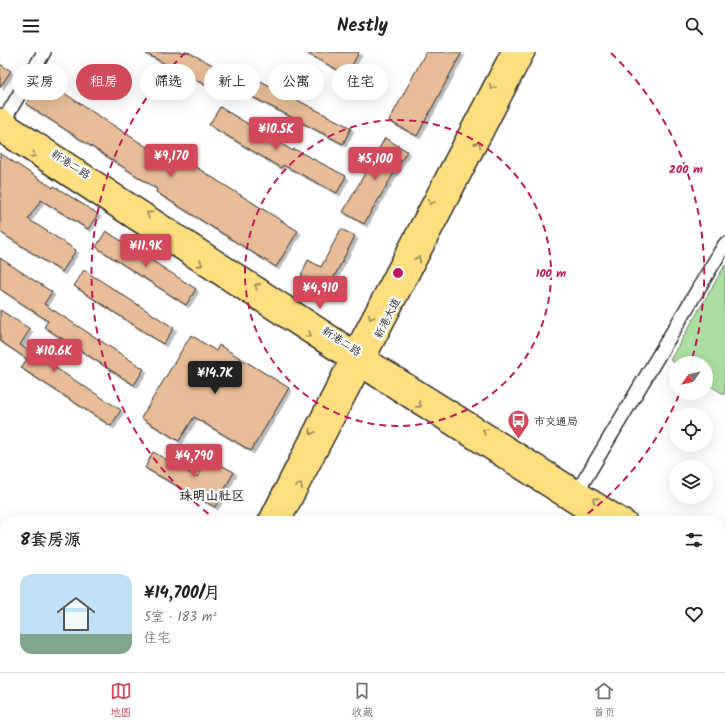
<!DOCTYPE html>
<html lang="zh">
<head>
<meta charset="utf-8">
<style>
	:root { --surface:#fff; --page:#f6f6f6; --text:#202124; --muted:#757577; --line:#e0e0e0; --accent:#d1495b }
	body { margin:0; font-family:Kalam,"LXGW WenKai TC",sans-serif; background:var(--page); color:var(--text); height:100vh; display:flex; flex-direction:column; font-size:15px; white-space:nowrap }
	* { box-sizing:border-box; margin:0 }
	p { font-size:13px; color:var(--muted) }
	.icon { flex:none; width:22px; height:22px; fill:none; stroke:currentColor; stroke-width:2; stroke-linecap:round; stroke-linejoin:round }
	.map { position:relative; flex:1; overflow:hidden }
	.details { position:absolute; left:0px; top:464px; width:725px; height:156px; display:flex; flex-direction:column; background:var(--surface); border-radius:16px 16px 0 0; box-shadow:0 4px 16px #0002 }
	.details>* { flex:none }
	.top-card { position:absolute; left:12px; top:12px; width:400px; height:36px; display:flex; gap:8px }
	.needle { width:26px; rotate:236deg }
	.controls { position:absolute; left:669px; top:304px; display:grid; gap:8px }
	.controls a { display:grid; place-items:center; width:44px; height:44px; border-radius:50%; background:var(--surface); box-shadow:0 4px 16px #0002; font-size:20px }
	.price { position:absolute; translate:-50% -34px; padding:0 9px; border-radius:4px; background:var(--accent); color:#fff; font-size:13px; line-height:26px; filter:drop-shadow(0 1px 2px #0008) }
	.price::after { content:''; position:absolute; left:50%; top:24px; width:12px; height:9px; margin-left:-6px; background:inherit; clip-path:polygon(0 0,100% 0,50% 100%) }
	.price.on { background:#222; color:#fff }
	ul { padding:0; list-style:none }
	li { display:flex; align-items:center; gap:12px; height:100px; padding:0 20px }
	li span { display:grid; place-items:center; flex:none; width:112px; height:80px; border-radius:12px; color:#555 }
	li>.icon { margin-inline-start:auto }
	span .icon { width:48px; height:48px; fill:#fffc; stroke-width:1 }
	li b { font-size:17px }
	h2 { display:flex; justify-content:space-between; align-items:center; height:48px; padding:0 20px; font-size:17px }
	.tag { padding:0 14px; border-radius:18px; background:var(--surface); box-shadow:0 4px 16px #0002; font-size:14px; line-height:36px }
	.tag.on { background:var(--accent); color:#fff }
	header { display:flex; justify-content:space-between; align-items:center; height:52px; padding:0 20px; background:var(--surface); font-size:18px; font-weight:600 }
	.menu { display:flex; justify-content:space-around; align-items:center; height:56px; border-top:1px solid var(--line); background:var(--surface); font-size:11px; color:var(--muted) }
	.menu a { display:grid; justify-items:center; gap:2px }
	.menu .on { color:var(--accent) }
	.map>svg:first-child { display:block }
	.green { fill:#abdea0; stroke:#6b8466 }
	.building { fill:#e7bc97; stroke:#2b2b2b; filter:url(#shadow) }
	.lines { fill:none; stroke-linecap:round; stroke-linejoin:round }
	.minor-casing { stroke:#2b2b2b; stroke-width:16 }
	.major-casing { stroke:#2b2b2b; stroke-width:20 }
	.minor { stroke:#fff; stroke-width:13 }
	.major { stroke:#fedf80; stroke-width:17 }
	.oneway { stroke:#948556 }
	.ring { fill:none; stroke:#c2185b; stroke-width:2; stroke-dasharray:7 5 }
	.labels { text-anchor:middle; stroke-width:4; stroke-linejoin:round; paint-order:stroke }
	.street-label { font-size:11px; fill:#2b2b2b; stroke:#fff }
	.poi-label { font-size:11px; fill:#2b2b2b; stroke:#fff; text-anchor:start }
	.quarter-label { font-size:13px; font-weight:bold; fill:#2b2b2b; stroke:#fff }
	.centre { fill:#c2185b; stroke:#fff; stroke-width:2 }
	.ring-label { font-size:12px; text-anchor:middle; font-weight:bold; fill:#c2185b; stroke:#fff; stroke-width:4; stroke-linejoin:round; paint-order:stroke }
</style>
</head>
<body>
<header><svg class="icon" aria-label="menu" viewBox="0 0 24 24"><path d="M4 6h16M4 12h16M4 18h16"/></svg>Nestly<svg class="icon" aria-label="search" viewBox="0 0 24 24"><circle cx="10" cy="10" r="6"/><path d="M15 15l6 6"/></svg></header>
<div class="map">
<svg width="725" height="620" viewBox="0 0 725 620">
	<defs>
		<filter id="shadow"><feDropShadow dx="3" dy="3" stdDeviation="0" flood-color="#0004"/></filter>
	</defs>
	<rect width="100%" height="100%" fill="#fff"/>
	<filter id="ink" filterUnits="userSpaceOnUse"><feTurbulence type="fractalNoise" baseFrequency=".025" numOctaves="2"/><feDisplacementMap in="SourceGraphic" scale="8" xChannelSelector="R" yChannelSelector="G"/><feConvolveMatrix kernelMatrix="1 2 1 2 8 2 1 2 1" color-interpolation-filters="sRGB"/></filter>
	<g filter="url(#ink)">
		<path class="green" d="M725 213V343L706 331V311L676 312 670 308Z"/>
		<path class="building" d="M143 0H188L226 20 217 39Z
			M305 0H359L347 23Z
			M426 0H462L417 84 389 69Z
			M0 12 11 19 0 35Z
			M253 25 351 76 343 92 245 41Z
			M42 27 173 112 178 104 298 179 276 215 156 140 157 137 26 52Z
			M220 55 293 99 294 97 346 124 337 141 283 113 281 116 209 73Z
			M385 86 407 99 364 172 343 160Z
			M0 101 53 136 54 134 98 162 88 177 41 148 28 167 76 198 62 220 0 180Z
			M341 177 355 184 328 237 301 223 308 208 321 215Z
			M106 179 196 237 186 253 96 195Z
			M0 206 52 240 44 252 144 317 134 333 44 275 48 269 0 237Z
			M84 218 174 276 163 292 74 234Z
			M0 258 30 277 20 293 121 358 111 374 21 316 27 307 0 289Z
			M191 283 216 299 219 293 289 336 251 399 194 365 179 389 141 366Z
			M153 400 197 425 207 406 234 420 215 455 145 416Z"/>
		<g class="lines">
			<defs>
				<path id="minor" d="M0 75 44 0
					M579 437 725 192
					M0 554 5 556
					M117 615 127 620"/>
				<path id="major" d="M0 65 354 297 628 469
					M0 81 348 308 600 469
					M267 469 354 297 510 0
					M282 469 526 0
					M720 528 725 531
					M720 546 725 549
					M203 620 206 615"/>
			</defs>
			<use href="#minor" class="minor-casing"/>
			<use href="#major" class="major-casing"/>
			<use href="#minor" class="minor"/>
			<use href="#major" class="major"/>
		</g>
		<defs><path id="oneway-chevron" d="M-2-3.5L2.5 0L-2 3.5" fill="none" stroke-width="1.6" stroke-linecap="round" stroke-linejoin="round"/></defs>
		<g class="oneway">
			<use href="#oneway-chevron" transform="translate(492 35) rotate(118)"/>
			<use href="#oneway-chevron" transform="translate(478 92) rotate(-63)"/>
			<use href="#oneway-chevron" transform="translate(33 103) rotate(33)"/>
			<use href="#oneway-chevron" transform="translate(431 150) rotate(118)"/>
			<use href="#oneway-chevron" transform="translate(149 162) rotate(-147)"/>
			<use href="#oneway-chevron" transform="translate(418 207) rotate(-63)"/>
			<use href="#oneway-chevron" transform="translate(200 212) rotate(33)"/>
			<use href="#oneway-chevron" transform="translate(257 234) rotate(-147)"/>
			<use href="#oneway-chevron" transform="translate(371 265) rotate(118)"/>
			<use href="#oneway-chevron" transform="translate(309 283) rotate(33)"/>
			<use href="#oneway-chevron" transform="translate(419 353) rotate(33)"/>
			<use href="#oneway-chevron" transform="translate(485 379) rotate(-148)"/>
			<use href="#oneway-chevron" transform="translate(312 380) rotate(117)"/>
			<use href="#oneway-chevron" transform="translate(300 434) rotate(-62)"/>
			<use href="#oneway-chevron" transform="translate(595 448) rotate(-147)"/>
		</g>
	</g>
	<g class="ring">
		<circle cx="398" cy="221" r="153"/>
		<path d="M679 343A306 306 0 0 1 578 469M218 469A306 306 0 0 1 185 1M611 1A306 306 0 0 1 691 310"/>
	</g>
	<defs>
		<symbol id="bus-pin" viewBox="-11 -11 22 30"><path d="M0 17L-7.5 6A9.5 9.5 0 1 1 7.5 6Z" fill="#d1495b" stroke="#fff"/><path d="M-5-6H5V4H4V6H2V4H-2V6H-4V4H-5ZM-3.5-4V0h7V-4ZM-3.5 1.2v1.5H-2V1.2ZM2 1.2v1.5H3.5V1.2Z" fill="#fff"/></symbol>
	</defs>
	<g fill-rule="evenodd">
		<use href="#bus-pin" x="506" y="356" width="25" height="34"/>
	</g>
	<g class="labels">
		<g class="street-label">
			<text transform="translate(71 112) rotate(33)" y="4">新港二路</text>
			<text transform="translate(387 266) rotate(-63)" y="4">新港大道</text>
			<text transform="translate(342 289) rotate(33)" y="4">新港二路</text>
		</g>
		<g class="poi-label">
			<text x="534" y="373">市交通局</text>
		</g>
		<g class="quarter-label">
			<text x="212" y="448">珠明山社区</text>
		</g>
	</g>
	<circle cx="398" cy="221" r="6" class="centre"/>
	<g class="ring-label">
		<text x="686" y="121">200 m</text>
		<text x="551" y="225">100 m</text>
	</g>
</svg>
<div class="controls">
<a><svg class="needle" viewBox="-14 -14 28 28"><path d="M0-13l5 13h-10z" fill="#e53935"/><path d="M0 13l5-13h-10z" fill="#757577"/></svg></a>
<a><svg class="icon" aria-label="locate" viewBox="0 0 24 24"><circle cx="12" cy="12" r="6"/><path d="M12 2v4M12 18v4M2 12h4M18 12h4"/></svg></a>
<a><svg class="icon" aria-label="layers" viewBox="0 0 24 24"><path d="M12 4l9 5-9 5-9-5zM3 14l9 5 9-5"/></svg></a>
</div>
<b class="price" style="left:276px;top:99px">¥10.5K</b>
<b class="price" style="left:171px;top:126px">¥9,170</b>
<b class="price" style="left:375px;top:129px">¥5,100</b>
<b class="price" style="left:146px;top:216px">¥11.9K</b>
<b class="price" style="left:320px;top:258px">¥4,910</b>
<b class="price" style="left:54px;top:321px">¥10.6K</b>
<b class="price on" style="left:215px;top:343px">¥14.7K</b>
<b class="price" style="left:194px;top:426px">¥4,790</b>
<div class="top-card">
<a class="tag">买房</a>
<a class="tag on">租房</a>
<a class="tag">筛选</a>
<a class="tag">新上</a>
<a class="tag">公寓</a>
<a class="tag">住宅</a>
</div>
<section class="details">
<h2>8套房源<svg class="icon" aria-label="filters" viewBox="0 0 24 24"><path d="M4 7h16M4 17h16"/><circle cx="9" cy="7" r="2"/><circle cx="15" cy="17" r="2"/></svg></h2>
<ul>
<li><span style="background:linear-gradient(#bfe0f5 75%,#7fa58c 0)"><svg class="icon" aria-label="home" viewBox="0 0 24 24"><path d="M3 11l9-7 9 7M6 9v11h12V9"/></svg></span><div><b>¥14,700/月</b><p>5室 · 183 m²</p><p>住宅</p></div><svg class="icon" aria-label="heart" viewBox="0 0 24 24"><path d="M12 20l-8-8c-3-5 5-10 8-4 3-6 11-1 8 4z"/></svg></li>
</ul>
</section>
</div>
<nav class="menu">
<a class="on"><svg class="icon" aria-label="map" viewBox="0 0 24 24"><path d="M3 6l6-2 6 2 6-2v14l-6 2-6-2-6 2zM9 4v14M15 6v14"/></svg>地图</a>
<a><svg class="icon" aria-label="saved" viewBox="0 0 24 24"><path d="M7 4h10v16l-5-4-5 4z"/></svg>收藏</a>
<a><svg class="icon" aria-label="home" viewBox="0 0 24 24"><path d="M3 11l9-7 9 7M6 9v11h12V9"/></svg>首页</a>
</nav>
</body>
</html>
